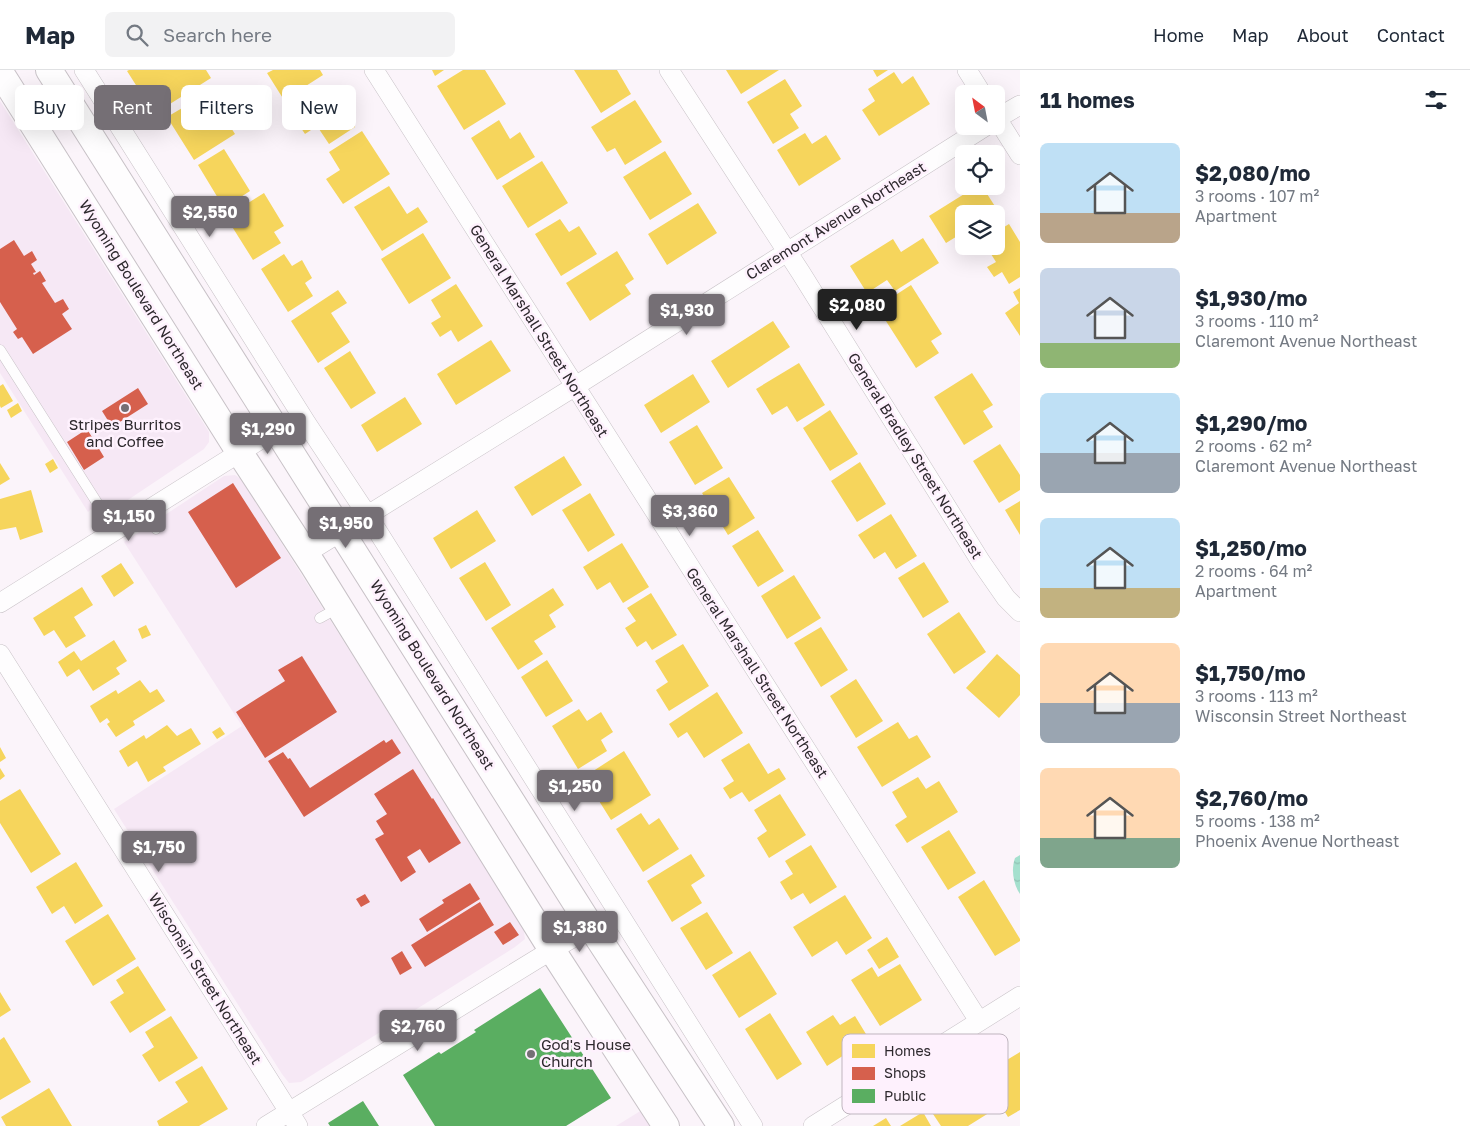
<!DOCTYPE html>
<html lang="en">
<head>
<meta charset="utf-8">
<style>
	:root { --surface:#fff; --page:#f2f2f3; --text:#1f2937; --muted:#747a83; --line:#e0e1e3; --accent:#756f75 }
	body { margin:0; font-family:"Golos Text",sans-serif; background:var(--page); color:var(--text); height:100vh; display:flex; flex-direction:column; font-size:19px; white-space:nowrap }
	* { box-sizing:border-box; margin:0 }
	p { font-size:16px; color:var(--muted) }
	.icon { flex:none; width:28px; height:28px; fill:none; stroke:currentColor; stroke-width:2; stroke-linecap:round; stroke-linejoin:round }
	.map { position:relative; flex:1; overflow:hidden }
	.side { display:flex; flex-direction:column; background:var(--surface); width:450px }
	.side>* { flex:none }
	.hud { position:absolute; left:15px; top:15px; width:475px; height:45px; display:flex; gap:10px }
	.needle { width:32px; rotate:328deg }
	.buttons { position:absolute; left:955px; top:15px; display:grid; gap:10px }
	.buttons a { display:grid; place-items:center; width:50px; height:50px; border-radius:8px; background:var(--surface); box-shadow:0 5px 20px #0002; font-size:25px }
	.price { position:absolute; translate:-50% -42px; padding:0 11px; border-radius:5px; background:var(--accent); color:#fff; font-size:16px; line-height:32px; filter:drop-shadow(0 1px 2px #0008) }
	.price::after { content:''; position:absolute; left:50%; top:30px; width:15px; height:11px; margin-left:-8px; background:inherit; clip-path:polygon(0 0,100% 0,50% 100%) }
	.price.active { background:#222; color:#fff }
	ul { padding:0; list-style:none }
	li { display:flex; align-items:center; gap:15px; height:125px; padding:0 20px }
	li span { display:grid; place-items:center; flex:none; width:140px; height:100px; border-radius:8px; color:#555 }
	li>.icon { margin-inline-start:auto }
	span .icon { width:60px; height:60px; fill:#fffc; stroke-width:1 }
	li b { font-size:21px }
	h2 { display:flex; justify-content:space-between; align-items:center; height:60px; padding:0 20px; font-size:21px }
	.tag { padding:0 18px; border-radius:8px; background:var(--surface); box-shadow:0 5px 20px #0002; font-size:18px; line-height:45px }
	.tag.active { background:var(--accent); color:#fff }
	header { display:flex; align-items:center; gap:30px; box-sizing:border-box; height:70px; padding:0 25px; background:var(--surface); border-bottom:1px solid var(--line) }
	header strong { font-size:24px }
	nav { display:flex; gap:28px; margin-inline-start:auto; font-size:18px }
	.search { width:350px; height:45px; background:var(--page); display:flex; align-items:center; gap:12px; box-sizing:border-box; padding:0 18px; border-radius:8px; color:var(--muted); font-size:19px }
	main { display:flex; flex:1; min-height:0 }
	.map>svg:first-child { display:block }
	.built { fill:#f6e8f5 }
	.water { fill:url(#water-ripples) }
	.homes { fill:#f6d55c }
	.shops { fill:#d6604d }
	.public { fill:#5aae61 }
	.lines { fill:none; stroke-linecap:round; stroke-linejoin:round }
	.service-casing { stroke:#c8c2c7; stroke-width:11 }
	.minor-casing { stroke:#c8c2c7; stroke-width:20 }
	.secondary-casing { stroke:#c8c2c7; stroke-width:28 }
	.service { stroke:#fefdfe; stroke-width:10 }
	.minor { stroke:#fefdfe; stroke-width:19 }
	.secondary { stroke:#fefdfe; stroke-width:26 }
	.poi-dot { fill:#756f75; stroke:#fef1fd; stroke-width:2 }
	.labels { text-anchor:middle; stroke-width:5; stroke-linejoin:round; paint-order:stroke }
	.street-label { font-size:15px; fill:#2d282d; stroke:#fef1fd }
	.poi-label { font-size:15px; fill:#2d282d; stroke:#fef1fd }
	.key { fill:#fef1fd; stroke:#bfb5bf; stroke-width:1 }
	.key-label { font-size:14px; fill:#2d282d }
</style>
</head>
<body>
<header>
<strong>Map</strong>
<div class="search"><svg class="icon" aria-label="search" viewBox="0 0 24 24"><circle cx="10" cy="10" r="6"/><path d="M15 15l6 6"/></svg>Search here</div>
<nav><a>Home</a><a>Map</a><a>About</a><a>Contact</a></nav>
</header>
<main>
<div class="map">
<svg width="1020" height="1056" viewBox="0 0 1020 1056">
	<defs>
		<pattern id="water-ripples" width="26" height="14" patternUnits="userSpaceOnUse" patternTransform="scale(1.25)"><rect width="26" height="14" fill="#a5e0ce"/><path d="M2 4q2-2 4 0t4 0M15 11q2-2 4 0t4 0" fill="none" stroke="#8ec0b1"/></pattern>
	</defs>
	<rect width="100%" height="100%" fill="#fbf4fa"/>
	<path class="built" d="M0 31 209 362V372L204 379 98 450 91 439 88 442 0 303Z
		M235 405 241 409 523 855 525 869 515 877 301 1012 289 1013 282 1004 114 739 242 656 124 472 224 406Z
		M642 1040 652 1056H616Z"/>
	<path class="water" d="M1020 785V824C1013 814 1011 799 1015 788Z"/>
	<path class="homes" d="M129 0H206L211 8 162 39 149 18 141 23 127 1Z
		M273 0H320L323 5 284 30 267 3Z
		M432 0H444L435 6Z
		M463 0H485L506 34 464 60 437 16Z
		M574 0H617L631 24 601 43Z
		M726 0H779L741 24Z
		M873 0H888L877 7Z
		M894 2 902 14 913 6 930 34 879 66 862 40 875 31 868 19Z
		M785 9 802 36 790 44 799 58 773 74 747 32Z
		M328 16 355 57 329 74 317 56 305 64 293 46 305 39 301 33Z
		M635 30 662 72 625 95 615 78 607 82 591 57Z
		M194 31 212 59 226 50 235 64 194 90 167 47Z
		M499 50 510 69 520 62 535 87 497 110 471 68Z
		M362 61 390 104 343 134 326 109 340 100 329 82Z
		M805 63 812 74 826 65 841 89 799 116 777 80Z
		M224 79 250 121 224 138 198 95Z
		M665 81 692 124 650 150 623 107Z
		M542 91 568 133 528 158 502 116Z
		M389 116 407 144 418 137 428 152 382 181 354 137Z
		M977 116H982L998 141 992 144H964V162L946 173 929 146Z
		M264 123 284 156 274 162 281 173 253 190 226 147Z
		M698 133 717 163 667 195 648 164Z
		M560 149 569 162 579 156 597 184 561 206 535 164Z
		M1009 154 1020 172V207L1009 214 1002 202 994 207 987 197 996 192 986 176H996V162Z
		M423 163 451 208 409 234 381 189Z
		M923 168 939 193 895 221 887 210 867 223 850 196 893 169 901 182Z
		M617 181 634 209 625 215 631 224 590 251 566 213Z
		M284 184 292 196 302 190 312 208 305 213 313 226 288 242 261 199Z
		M456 214 483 256 458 272 451 260 440 267 431 253 441 247 431 230Z
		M911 215 942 264 931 271 939 283 916 298 877 237Z
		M1020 218V266L1005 243 1019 233 1013 222Z
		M338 220 347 233 331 243 350 272 318 293 291 251Z
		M773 251 790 277 728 318 711 291Z
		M491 270 511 301 456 335 437 304Z
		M350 281 376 323 351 339 324 298Z
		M799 293 825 335 797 352 787 336 772 345 756 319Z
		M972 303 993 335 983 341 993 357 964 375 934 327Z
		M693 304 710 332 661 363 644 335Z
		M3 314 13 331 1 338 0 336V316Z
		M405 327 422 354 377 382 361 355Z
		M18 333 22 341 11 348 7 340Z
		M830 340 858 384 830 401 803 358Z
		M697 355 723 398 695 415 669 372Z
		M1000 374 1020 405V420L999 433 973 391Z
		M564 386 582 415 532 446 514 417Z
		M53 389 58 398 50 403 45 394Z
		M860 392 886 434 857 452 831 411Z
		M0 393 10 409 0 415Z
		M729 407 755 448 728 465 702 423Z
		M31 420 43 462 20 470 16 457 0 460V429Z
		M590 423 615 465 588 482 562 440Z
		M1020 431V465L1005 440Z
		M477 440 496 471 451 499 433 468Z
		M891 444 917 486 896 499 885 482 874 489 858 465Z
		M758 460 784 501 758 517 732 476Z
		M622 473 649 517 623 533 610 512 597 520 583 497Z
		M485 492 511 535 486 551 459 508Z
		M924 492 949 532 923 548 898 508Z
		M121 493 134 513 114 527 101 506Z
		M794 505 821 548 787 569 761 526Z
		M82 517 93 535 74 547 86 566 66 578 54 560 44 566 33 548Z
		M553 518 564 535 549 545 556 557 534 571 543 584 518 600 491 558Z
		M651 523 677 565 652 580 646 571 637 577 625 558 636 551 627 538Z
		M959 542 986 582 954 604 927 564Z
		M146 555 151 565 142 569 138 559Z
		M821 557 848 600 821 617 794 573Z
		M114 570 127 591 116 598 120 604 93 621 79 599 67 607 58 592 74 581 81 591Z
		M683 574 709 616 669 641 656 620 668 612 655 591Z
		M997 584 1020 605V625L999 648 966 618Z
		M547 590 573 631 546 647 521 607Z
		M856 609 883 651 856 668 830 626Z
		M140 610 150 623 157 619 165 631 133 651 135 655 116 667 107 654 110 652 107 648 100 653 90 636 116 620 118 624Z
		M717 622 743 663 704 688 687 662 678 668 669 654Z
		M579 639 587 651 601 642 613 662 601 670 607 681 578 699 552 656Z
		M898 652 909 669 917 665 931 687 882 717 857 677Z
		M167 655 177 666 191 658 201 674 163 697 166 701 148 712 137 691 128 697 119 681 144 665 146 669Z
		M220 657 225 664 217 669 212 662Z
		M749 673 768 704 779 698 786 709 749 732 742 722 730 729 723 718 734 711 721 690Z
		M0 677 6 688 0 692Z
		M624 681 651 725 611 750 584 707Z
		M0 698 5 706 0 710Z
		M918 707 926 719 939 711 958 742 907 773 895 755 907 747 892 722Z
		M20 719 61 784 31 803 0 753V731Z
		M780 724 806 765 769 788 757 768 767 761 754 740Z
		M641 743 649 755 659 748 679 779 643 802 616 759Z
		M949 760 976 803 948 820 921 777Z
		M811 775 837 817 810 834 803 823 791 830 780 812 793 804 785 791Z
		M691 784 705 806 691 815 702 833 672 852 647 811Z
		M76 792 103 836 75 854 64 836 52 844 36 817Z
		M984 810 1020 869V871L995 886 958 827Z
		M845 825 872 868 846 885 837 871 812 887 793 857Z
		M707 842 733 883 706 900 680 858Z
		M108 844 136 889 93 916 65 871Z
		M887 867 899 887 879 899 867 880Z
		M750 881 777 924 739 948 712 905Z
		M900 894 922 930 880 956 851 910 872 897 878 907Z
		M138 896 166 940 130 963 110 932 124 923 116 910Z
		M0 922 11 940 0 947Z
		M770 943 802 994 777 1010 745 959Z
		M833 945 840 955 855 946 869 969 827 996 806 962Z
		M171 946 198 988 159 1012 142 985 154 977 145 962Z
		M4 967 31 1012 0 1030V970Z
		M1020 982V1040L1008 1047 982 1005Z
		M202 996 228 1039 199 1056H159L157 1051 188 1032 175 1012Z
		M972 1011 992 1041 968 1056H941L929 1038Z
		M49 1018 72 1056H6L1 1047Z
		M923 1042 931 1056H900Z
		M886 1048 891 1056H873Z"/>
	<path class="shops" d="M14 170 24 186 32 181 37 190 31 194 36 202 33 203 34 205 40 201 46 211 42 213 55 233 63 229 69 239 62 244 72 259 33 284 22 267 18 269 13 262 17 259 0 232V179Z
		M138 318 148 334 112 357 102 341Z
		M87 359 104 387 84 400 67 372Z
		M233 413 281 488 236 518 188 442Z
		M302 586 337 642 265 688 236 642 285 611 278 600Z
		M392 669 401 683 304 747 268 691 283 682 288 689 290 688 310 718 384 670 386 673Z
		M413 699 432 729 433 728 461 773 429 793 420 779 407 787 416 802 401 812 375 769 384 764 376 751 387 744 374 724Z
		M470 813 480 829 427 862 419 849 444 833 442 830Z
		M365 824 370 832 361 837 356 829Z
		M480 832 494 855 425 897 411 875Z
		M510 852 519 865 503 875 494 862Z
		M402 881 412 898 400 905 391 888Z"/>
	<path class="public" d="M540 918 611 1028 566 1056H435L403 1005 439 982 441 984 476 962 474 960Z
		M363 1031 379 1056H330L328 1053Z"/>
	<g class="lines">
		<defs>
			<path id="service" d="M0 280 115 461
				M145 443 156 459
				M320 548 338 538"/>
			<path id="minor" d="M84 0 307 354 368 446 753 1056
				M374 0 979 951
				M669 0 801 203 981 492 1006 528 1020 542
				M967 0 982 24
				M996 47 1020 85
				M996 49 1020 35
				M305 484 574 317 986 56
				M0 533 277 359
				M0 584 298 1056
				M266 1056 537 889 591 857
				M813 1056 1020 926"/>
			<path id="secondary" d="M49 0 591 857 721 1056
				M0 2 240 383 313 495 552 880 666 1056"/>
		</defs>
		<use href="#service" class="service-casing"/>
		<use href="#minor" class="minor-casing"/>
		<use href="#secondary" class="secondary-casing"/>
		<use href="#service" class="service"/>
		<use href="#minor" class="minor"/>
		<use href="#secondary" class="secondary"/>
	</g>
	<g class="poi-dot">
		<circle cx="125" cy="338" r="5"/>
		<circle cx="531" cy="984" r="5"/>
	</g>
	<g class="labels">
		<g class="street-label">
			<text transform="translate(836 151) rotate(-32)" y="5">Claremont Avenue Northeast</text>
			<text transform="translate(141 225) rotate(58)" y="5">Wyoming Boulevard Northeast</text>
			<text transform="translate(539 261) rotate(58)" y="5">General Marshall Street Northeast</text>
			<text transform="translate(915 386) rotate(58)" y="5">General Bradley Street Northeast</text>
			<text transform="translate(757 603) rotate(57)" y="5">General Marshall Street Northeast</text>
			<text transform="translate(432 605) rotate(58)" y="5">Wyoming Boulevard Northeast</text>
			<text transform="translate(205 909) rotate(58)" y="5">Wisconsin Street Northeast</text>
		</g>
		<g class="poi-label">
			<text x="125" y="360">Stripes Burritos<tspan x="125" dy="17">and Coffee</tspan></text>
			<text x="541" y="980" text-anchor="start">God's House<tspan x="541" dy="17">Church</tspan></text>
		</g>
	</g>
	<rect x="842" y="964" width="166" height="80" rx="8" class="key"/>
	<rect x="852" y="974" width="23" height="14" fill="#f6d55c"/>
	<rect x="852" y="997" width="23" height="13" fill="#d6604d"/>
	<rect x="852" y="1019" width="23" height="14" fill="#5aae61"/>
	<g class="key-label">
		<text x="884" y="986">Homes</text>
		<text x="884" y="1008">Shops</text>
		<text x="884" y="1031">Public</text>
	</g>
</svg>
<div class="buttons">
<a><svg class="needle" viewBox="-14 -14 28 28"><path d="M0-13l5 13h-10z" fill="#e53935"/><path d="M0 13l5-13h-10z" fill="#747a83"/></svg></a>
<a><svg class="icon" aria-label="locate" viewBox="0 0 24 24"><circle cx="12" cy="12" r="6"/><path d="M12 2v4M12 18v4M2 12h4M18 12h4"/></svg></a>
<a><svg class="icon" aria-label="layers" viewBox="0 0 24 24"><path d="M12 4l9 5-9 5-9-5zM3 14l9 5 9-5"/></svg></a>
</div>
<b class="price" style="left:210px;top:168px">$2,550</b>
<b class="price active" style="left:857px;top:261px">$2,080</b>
<b class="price" style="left:687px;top:266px">$1,930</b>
<b class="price" style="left:268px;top:385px">$1,290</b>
<b class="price" style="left:690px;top:467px">$3,360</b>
<b class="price" style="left:129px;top:472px">$1,150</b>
<b class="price" style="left:346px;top:479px">$1,950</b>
<b class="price" style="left:575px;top:742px">$1,250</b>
<b class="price" style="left:159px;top:803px">$1,750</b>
<b class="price" style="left:580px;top:883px">$1,380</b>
<b class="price" style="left:418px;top:982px">$2,760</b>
<div class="hud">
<a class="tag">Buy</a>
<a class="tag active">Rent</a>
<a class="tag">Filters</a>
<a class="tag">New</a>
</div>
</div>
<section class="side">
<h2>11 homes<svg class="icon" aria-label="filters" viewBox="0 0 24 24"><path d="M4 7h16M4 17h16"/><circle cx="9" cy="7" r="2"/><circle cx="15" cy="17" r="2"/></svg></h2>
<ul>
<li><span style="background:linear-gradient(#bfe0f5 70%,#b9a48a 0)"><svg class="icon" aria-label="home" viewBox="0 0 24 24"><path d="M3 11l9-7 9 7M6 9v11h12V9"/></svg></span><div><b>$2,080/mo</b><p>3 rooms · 107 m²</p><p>Apartment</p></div></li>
<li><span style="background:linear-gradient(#c9d6e8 75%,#8fb573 0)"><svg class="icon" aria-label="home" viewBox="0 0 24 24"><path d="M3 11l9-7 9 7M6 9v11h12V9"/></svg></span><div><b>$1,930/mo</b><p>3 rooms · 110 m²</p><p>Claremont Avenue Northeast</p></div></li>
<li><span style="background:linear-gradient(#bfe0f5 60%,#9aa5b1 0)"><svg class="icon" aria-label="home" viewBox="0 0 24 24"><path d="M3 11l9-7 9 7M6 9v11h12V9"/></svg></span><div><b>$1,290/mo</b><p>2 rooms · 62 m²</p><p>Claremont Avenue Northeast</p></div></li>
<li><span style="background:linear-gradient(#bfe0f5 70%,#c2b280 0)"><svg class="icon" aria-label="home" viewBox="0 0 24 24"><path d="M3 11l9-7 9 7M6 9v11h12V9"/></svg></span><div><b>$1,250/mo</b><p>2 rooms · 64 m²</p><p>Apartment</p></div></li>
<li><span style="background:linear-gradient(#ffd9b3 60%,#9aa5b1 0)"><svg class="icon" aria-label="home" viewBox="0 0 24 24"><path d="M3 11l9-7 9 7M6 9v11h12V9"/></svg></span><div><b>$1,750/mo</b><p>3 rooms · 113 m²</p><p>Wisconsin Street Northeast</p></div></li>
<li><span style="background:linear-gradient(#ffd9b3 70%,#7fa58c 0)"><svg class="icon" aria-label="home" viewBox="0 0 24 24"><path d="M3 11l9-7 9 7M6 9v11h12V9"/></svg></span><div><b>$2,760/mo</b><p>5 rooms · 138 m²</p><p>Phoenix Avenue Northeast</p></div></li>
</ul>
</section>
</main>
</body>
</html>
